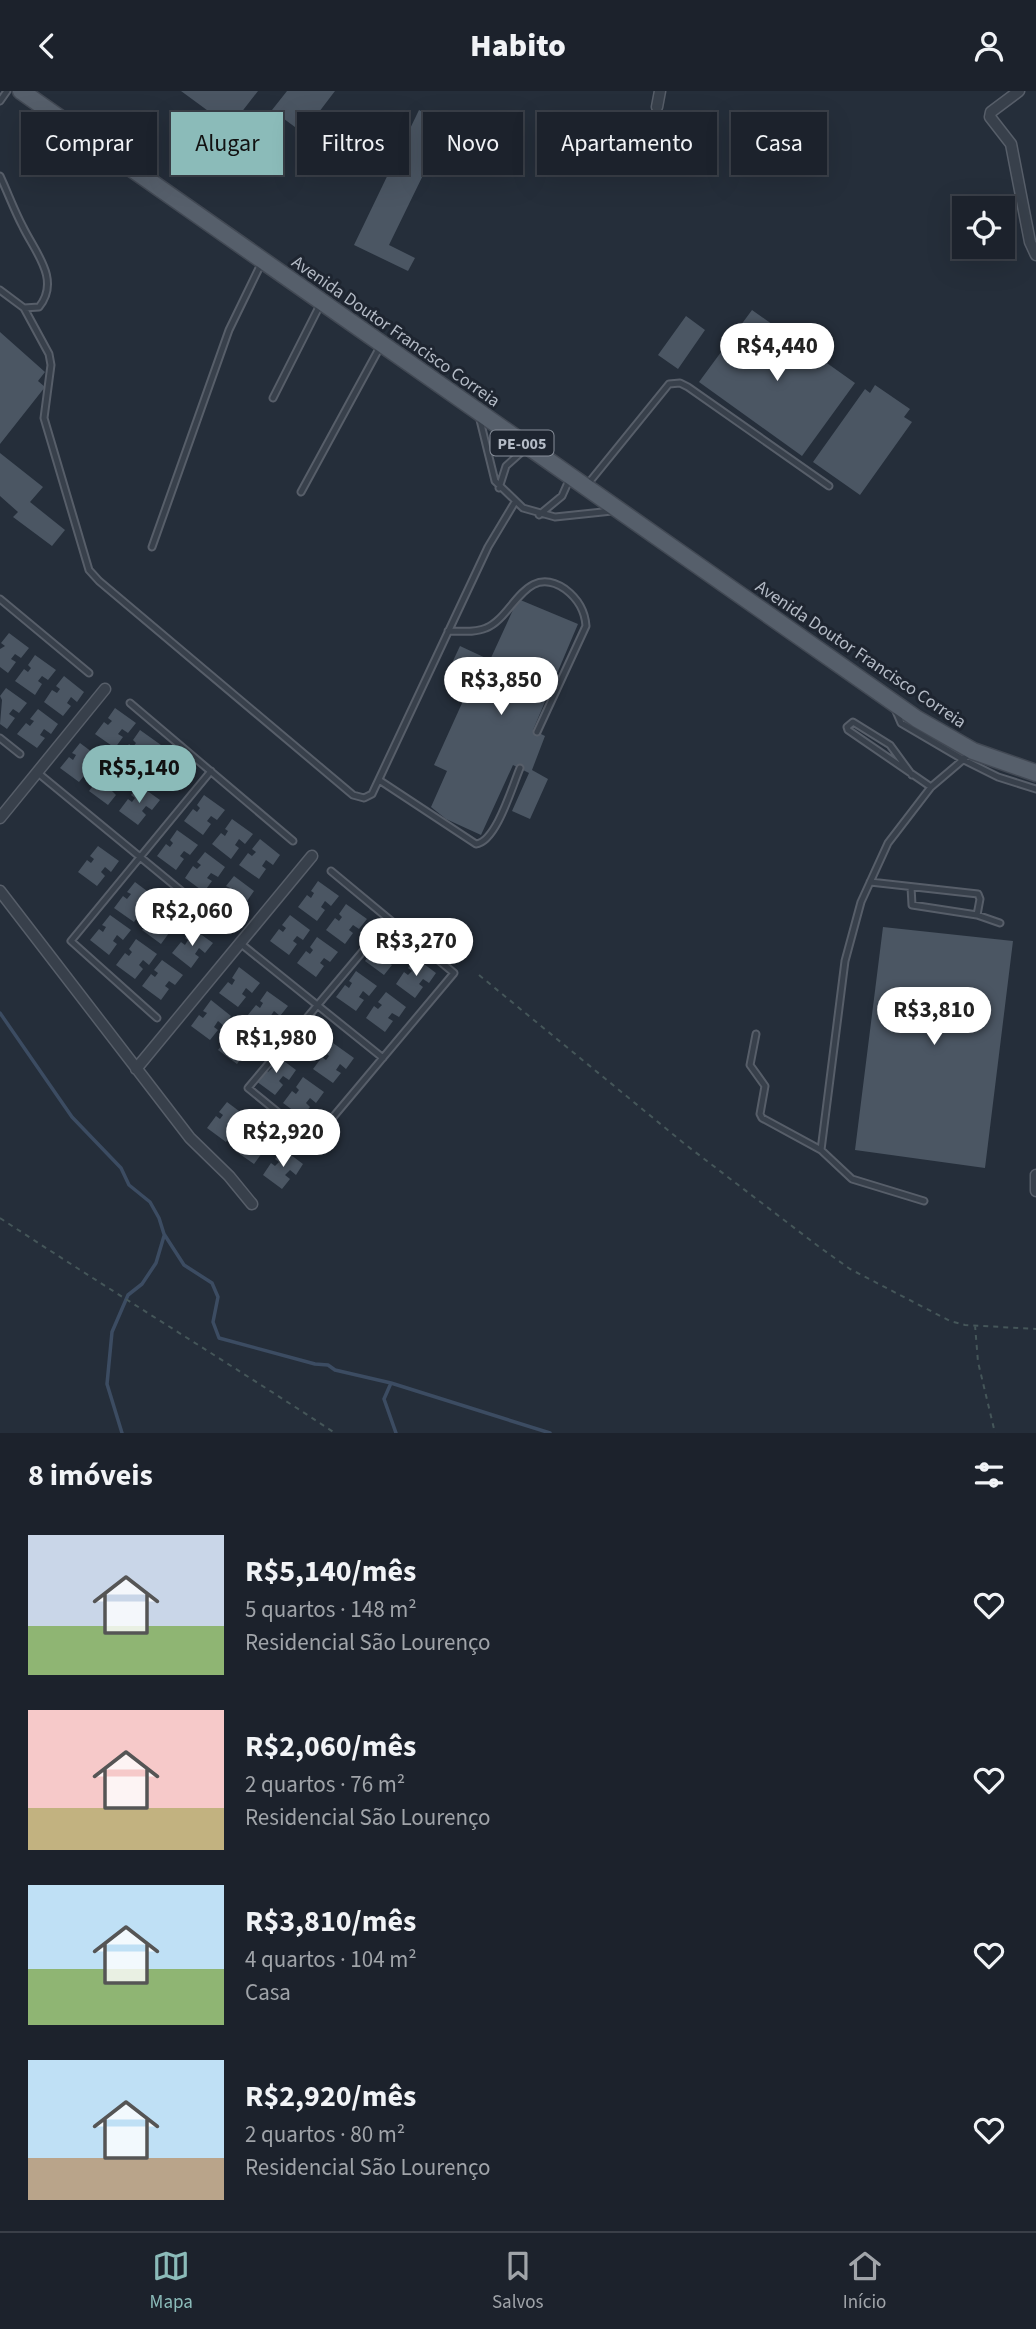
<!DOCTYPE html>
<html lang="pt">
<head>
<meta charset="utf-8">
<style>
	:root { --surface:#1c222c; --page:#252a34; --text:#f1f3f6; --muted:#a0a4a9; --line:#3a3f48; --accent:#8bbbb9 }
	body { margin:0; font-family:"Source Sans 3",sans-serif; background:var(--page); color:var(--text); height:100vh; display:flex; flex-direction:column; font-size:26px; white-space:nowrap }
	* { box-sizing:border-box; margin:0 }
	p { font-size:23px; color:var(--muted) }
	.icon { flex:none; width:38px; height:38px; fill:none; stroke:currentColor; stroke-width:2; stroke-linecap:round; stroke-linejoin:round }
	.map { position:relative; height:1342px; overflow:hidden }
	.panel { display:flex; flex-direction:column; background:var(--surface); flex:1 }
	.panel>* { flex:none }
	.hud { position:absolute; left:21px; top:21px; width:994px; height:63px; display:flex; gap:14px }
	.tools { position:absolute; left:952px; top:105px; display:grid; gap:14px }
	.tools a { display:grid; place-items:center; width:63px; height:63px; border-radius:0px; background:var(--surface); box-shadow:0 7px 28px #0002,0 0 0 2px var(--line); font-size:35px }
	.price { position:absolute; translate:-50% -60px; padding:0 16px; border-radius:24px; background:#fff; color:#222; font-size:23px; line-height:46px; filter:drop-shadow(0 2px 4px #0008) }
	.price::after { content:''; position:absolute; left:50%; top:42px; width:21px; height:16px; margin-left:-10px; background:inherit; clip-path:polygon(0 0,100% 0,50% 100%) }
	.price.selected { background:var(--accent); color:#111 }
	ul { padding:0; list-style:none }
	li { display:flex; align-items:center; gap:21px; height:175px; padding:0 28px }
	li span { display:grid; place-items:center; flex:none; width:196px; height:140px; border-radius:0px; color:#555 }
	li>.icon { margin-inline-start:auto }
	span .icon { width:84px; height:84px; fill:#fffc; stroke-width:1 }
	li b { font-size:30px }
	h2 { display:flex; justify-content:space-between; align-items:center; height:84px; padding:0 28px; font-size:30px }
	.chip { padding:0 24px; border-radius:0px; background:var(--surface); box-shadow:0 7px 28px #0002,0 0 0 2px var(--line); font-size:24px; line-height:63px }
	.chip.selected { background:var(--accent); color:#111 }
	header { display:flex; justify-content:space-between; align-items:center; height:91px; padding:0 28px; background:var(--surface); font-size:32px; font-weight:800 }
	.menu { display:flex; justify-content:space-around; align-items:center; height:98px; border-top:2px solid var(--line); background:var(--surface); font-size:19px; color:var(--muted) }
	.menu a { display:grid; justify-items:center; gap:4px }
	.menu .selected { color:var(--accent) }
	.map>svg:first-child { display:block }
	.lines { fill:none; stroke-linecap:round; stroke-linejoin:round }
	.stream { stroke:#3c4c62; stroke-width:3.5 }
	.building { fill:#4b5663 }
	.lane-casing { stroke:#575e69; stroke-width:9 }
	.street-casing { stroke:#575e69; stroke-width:13 }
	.primary-casing { stroke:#424954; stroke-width:19 }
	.path { stroke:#455659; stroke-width:2; stroke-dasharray:5 5; stroke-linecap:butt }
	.lane { stroke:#38404b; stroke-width:5 }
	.street { stroke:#38404b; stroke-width:10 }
	.primary { stroke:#565f6b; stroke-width:16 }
	.labels { text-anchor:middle; stroke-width:6; stroke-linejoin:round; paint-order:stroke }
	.shield { fill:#1e2530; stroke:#878e99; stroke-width:2 }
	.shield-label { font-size:16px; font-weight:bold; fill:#b4bbc6 }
	.street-label { font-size:18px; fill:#b4bbc6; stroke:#1e2530 }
</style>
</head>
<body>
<header><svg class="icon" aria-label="back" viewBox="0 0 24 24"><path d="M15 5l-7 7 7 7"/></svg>Habito<svg class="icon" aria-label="person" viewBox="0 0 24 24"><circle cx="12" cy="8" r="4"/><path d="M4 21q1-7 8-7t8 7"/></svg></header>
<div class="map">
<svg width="1036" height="1342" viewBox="0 0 1036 1342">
	<rect width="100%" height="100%" fill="#252e3a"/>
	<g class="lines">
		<path class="stream" d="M0 922 72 1026 121 1077 129 1094 150 1111 159 1127 164 1143 184 1174 212 1192 218 1206 213 1231 219 1247 315 1273 328 1274 335 1279 391 1292 550 1342
			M391 1292 384 1308 396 1342
			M122 1342 107 1293 112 1241 128 1204 142 1193 156 1172 164 1145"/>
	</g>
	<path class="building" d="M181 0H258L230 36Z
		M287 0H335L303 42 272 19Z
		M419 19 448 33 389 154 415 167 408 180 354 154Z
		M752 219 855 292 802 365 699 291Z
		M686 225 705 239 678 278 658 264Z
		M0 241 45 281 38 290 45 296 0 353Z
		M875 294 910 318 904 326 912 331 860 404 813 371 865 298 870 302Z
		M0 362 43 396 30 411 65 439 52 455 13 426 18 421 0 405Z
		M518 508 578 533 533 639 545 645 532 679 548 688 530 728 512 720 529 682 513 674 481 744 446 728 431 716 447 680 434 674 468 599 444 589 460 555 490 569Z
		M9 542 29 557 21 567 15 563 11 568 16 571 8 582 0 576V558L5 555 1 552Z
		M35 564 56 579 48 589 42 585 38 590 42 593 35 604 15 590 24 578 28 581 31 577 28 574Z
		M64 585 84 601 77 611 71 606 67 612 71 615 63 625 44 611 52 599 57 602 60 598 56 595Z
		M6 597 27 612 19 622 13 618 9 623 15 627 7 638 0 633 2 609 0 605Z
		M115 617 136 632 128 642 122 638 118 643 123 646 115 657 95 643 104 631 108 634 112 630 108 627Z
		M38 618 58 633 51 643 44 638 40 644 45 647 37 657 17 643 26 632 30 635 34 630 30 628Z
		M140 639 161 654 153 665 147 660 143 665 147 668 139 679 120 665 129 653 133 656 136 652 133 649Z
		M80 652 100 667 93 677 87 672 83 678 87 681 79 691 60 677 69 666 73 669 76 664 72 662Z
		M168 659 189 674 181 684 175 680 171 685 175 688 167 699 148 685 157 673 161 676 164 672 160 669Z
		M109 674 130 690 122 700 116 695 112 700 116 704 108 714 89 700 98 688 102 691 105 687 102 684Z
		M139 694 160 709 152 719 146 715 142 720 146 724 138 734 119 720 128 708 132 711 135 707 131 704Z
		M204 704 225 719 217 729 211 725 207 730 211 733 203 744 184 730 193 718 197 721 200 717 197 714Z
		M232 728 253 743 245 753 239 748 235 754 239 757 231 768 212 753 221 742 225 745 228 740 225 738Z
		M177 739 198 754 190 764 184 760 180 765 184 768 176 779 157 765 166 753 170 756 173 752 170 749Z
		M260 748 280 764 273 774 266 769 262 775 266 778 259 788 239 774 248 762 252 765 256 761 252 758Z
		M98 755 119 770 111 781 105 776 101 781 105 785 97 795 78 781 87 769 91 772 94 768 90 765Z
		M205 761 225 776 218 786 211 782 207 787 212 790 204 801 185 787 193 775 197 778 201 774 197 771Z
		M234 785 254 800 247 810 240 806 236 811 241 814 233 825 214 811 222 799 226 802 230 797 226 795Z
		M318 790 339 805 331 815 325 810 321 816 325 819 317 830 298 816 307 804 311 807 314 802 311 800Z
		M135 791 155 806 148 816 141 812 137 817 142 820 134 831 114 817 123 805 127 808 131 803 127 801Z
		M162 813 183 828 175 838 169 834 165 839 169 842 161 853 142 839 151 827 155 830 158 826 155 823Z
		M346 813 367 828 359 838 353 834 349 839 353 842 345 853 326 839 335 827 339 830 342 826 339 823Z
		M110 824 131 839 123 849 117 844 113 850 117 853 109 864 90 849 99 838 103 841 106 836 102 834Z
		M290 824 310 839 303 849 297 845 293 850 297 853 289 864 270 850 279 838 283 841 286 837 282 834Z
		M883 836 1013 850 985 1077 855 1059Z
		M192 837 213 852 205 862 199 857 195 863 199 866 191 877 172 862 181 851 185 854 188 849 185 847Z
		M385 844 405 860 398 870 391 865 387 871 392 874 384 884 365 870 373 859 377 861 381 857 377 855Z
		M317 846 338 861 330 871 324 867 320 872 324 875 316 886 297 872 306 860 310 863 313 859 310 856Z
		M136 848 157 863 149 874 143 869 139 874 143 878 135 888 116 874 125 862 129 865 132 861 129 858Z
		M416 867 436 882 429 892 423 888 419 893 423 896 415 907 396 893 404 881 408 884 412 880 408 877Z
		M162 869 183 884 175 894 169 890 165 895 169 898 161 909 142 895 151 883 155 886 158 882 154 879Z
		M239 876 260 892 252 902 246 897 242 903 246 906 238 916 219 902 228 891 232 894 235 889 232 887Z
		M356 880 377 895 369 905 363 900 359 906 364 909 356 920 336 906 345 894 349 897 352 892 349 890Z
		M267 900 288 915 280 925 274 920 270 926 274 929 266 940 247 925 256 914 260 917 263 912 260 910Z
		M386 901 406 916 399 926 392 922 388 927 393 930 385 941 366 927 374 915 378 918 382 914 378 911Z
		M211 909 231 925 224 935 218 930 214 936 218 939 210 949 191 935 199 924 203 927 207 922 203 920Z
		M305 930 325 946 318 956 312 951 307 957 312 960 304 970 285 956 293 945 297 948 301 943 297 940Z
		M238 933 259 948 251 959 245 954 241 960 245 962 237 973 218 959 227 947 231 950 234 946 231 943Z
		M333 952 354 967 346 978 340 973 336 979 341 982 333 992 313 978 322 966 326 969 329 965 326 962Z
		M276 964 296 979 289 989 283 985 279 990 283 994 275 1004 256 990 264 978 268 981 272 977 268 974Z
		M303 986 324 1001 316 1012 310 1007 306 1012 310 1016 302 1026 283 1012 292 1000 296 1003 299 999 296 996Z
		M227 1011 247 1026 240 1036 234 1032 230 1037 234 1040 226 1051 207 1037 216 1025 220 1028 223 1024 219 1021Z
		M254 1033 275 1048 267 1058 261 1054 257 1059 262 1062 254 1073 234 1059 243 1047 247 1050 251 1045 247 1043Z
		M283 1058 303 1073 296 1084 290 1079 285 1084 290 1088 282 1098 263 1084 271 1072 275 1075 279 1071 275 1068Z"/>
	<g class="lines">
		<defs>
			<path id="lane" d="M0 10 7 0
				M0 85C8 102 14 119 23 136 35 161 61 189 39 216L24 217 0 199
				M24 217 49 263 51 274 44 327 89 479 99 490 353 704 364 707 372 703 488 456 515 411
				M273 307 320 214
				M479 325 495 390 523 417 555 426 612 420
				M587 394 669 293 680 292 688 296 829 395
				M499 397 506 375 525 358
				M301 401 380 256
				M539 424 562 405 570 387
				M152 456 229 239 261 173
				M0 508 89 582
				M448 540C460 540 475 542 486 537 513 527 525 471 565 498 577 507 585 520 586 535L537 641
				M130 612 293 750
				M895 618 901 632 964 669 998 686 1036 698
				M0 647 20 663
				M38 682 219 831
				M912 684 890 654 853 631 847 636 848 639 931 696
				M379 689 476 753C496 751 512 696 520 677
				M331 780 454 882 313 1050 248 997 389 829
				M870 791 978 803 980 808 977 824
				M911 796 912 814 977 824 1000 832
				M240 852 383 967
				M157 927 71 850 211 680
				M756 943 750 974 765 995 760 1023 762 1027 821 1059
				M924 1110 852 1088 821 1059 845 870 861 811 888 752 931 696 971 662"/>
			<path id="street" d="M1019 0 991 21 990 26 1011 53 1030 151 1036 164
				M657 16 660 0
				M0 727 105 598
				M0 800 190 1047 229 1085 252 1113
				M136 978 312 765
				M1036 1084V1100"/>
			<path id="primary" d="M21 0 917 628 973 660 1036 682"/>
		</defs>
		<use href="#lane" class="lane-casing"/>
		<use href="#street" class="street-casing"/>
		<use href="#primary" class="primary-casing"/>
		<path class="path" d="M479 884 686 1054 818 1155 850 1178 950 1230 965 1234 1036 1238
			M0 1127C111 1200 224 1269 335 1342
			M975 1234 978 1271 995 1342"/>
		<use href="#lane" class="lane"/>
		<use href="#street" class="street"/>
		<use href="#primary" class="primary"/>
	</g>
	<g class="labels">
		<rect class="shield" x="490.5" y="339.5" width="63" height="25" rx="5"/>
		<g class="shield-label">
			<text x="522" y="358">PE-005</text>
		</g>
		<g class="street-label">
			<text transform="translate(396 240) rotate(35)" y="6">Avenida Doutor Francisco Correia</text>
			<text transform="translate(861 563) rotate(34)" y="6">Avenida Doutor Francisco Correia</text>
		</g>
	</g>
</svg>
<div class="tools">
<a><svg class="icon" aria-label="locate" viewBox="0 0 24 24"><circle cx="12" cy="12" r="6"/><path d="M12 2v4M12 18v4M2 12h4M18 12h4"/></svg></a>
</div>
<b class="price" style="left:777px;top:292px">R$4,440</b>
<b class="price" style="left:501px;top:626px">R$3,850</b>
<b class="price selected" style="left:139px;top:714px">R$5,140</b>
<b class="price" style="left:192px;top:857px">R$2,060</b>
<b class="price" style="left:416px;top:887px">R$3,270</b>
<b class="price" style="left:934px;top:956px">R$3,810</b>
<b class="price" style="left:276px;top:984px">R$1,980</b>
<b class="price" style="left:283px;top:1078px">R$2,920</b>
<div class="hud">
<a class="chip">Comprar</a>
<a class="chip selected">Alugar</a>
<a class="chip">Filtros</a>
<a class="chip">Novo</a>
<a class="chip">Apartamento</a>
<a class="chip">Casa</a>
</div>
</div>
<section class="panel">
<h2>8 imóveis<svg class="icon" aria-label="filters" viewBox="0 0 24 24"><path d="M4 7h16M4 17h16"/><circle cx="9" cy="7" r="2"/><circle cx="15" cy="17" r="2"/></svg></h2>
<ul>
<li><span style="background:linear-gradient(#c9d6e8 65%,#8fb573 0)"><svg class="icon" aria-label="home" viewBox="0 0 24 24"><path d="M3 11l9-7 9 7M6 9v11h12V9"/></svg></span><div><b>R$5,140/mês</b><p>5 quartos · 148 m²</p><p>Residencial São Lourenço</p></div><svg class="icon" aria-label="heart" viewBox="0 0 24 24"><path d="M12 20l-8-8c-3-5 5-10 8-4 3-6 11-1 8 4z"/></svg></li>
<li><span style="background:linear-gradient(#f6c9c9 70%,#c2b280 0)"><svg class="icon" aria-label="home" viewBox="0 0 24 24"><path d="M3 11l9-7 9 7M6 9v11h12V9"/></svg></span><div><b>R$2,060/mês</b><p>2 quartos · 76 m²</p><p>Residencial São Lourenço</p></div><svg class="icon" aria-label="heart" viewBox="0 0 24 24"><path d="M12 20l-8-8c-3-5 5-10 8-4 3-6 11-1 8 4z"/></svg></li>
<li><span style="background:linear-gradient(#bfe0f5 60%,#8fb573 0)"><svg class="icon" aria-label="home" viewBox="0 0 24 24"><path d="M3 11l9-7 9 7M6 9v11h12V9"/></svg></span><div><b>R$3,810/mês</b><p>4 quartos · 104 m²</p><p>Casa</p></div><svg class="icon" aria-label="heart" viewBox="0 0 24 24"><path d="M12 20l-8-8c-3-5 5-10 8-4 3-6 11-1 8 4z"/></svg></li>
<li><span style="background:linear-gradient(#bfe0f5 70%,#b9a48a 0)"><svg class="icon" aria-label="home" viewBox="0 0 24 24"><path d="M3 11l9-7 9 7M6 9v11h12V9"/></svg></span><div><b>R$2,920/mês</b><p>2 quartos · 80 m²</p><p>Residencial São Lourenço</p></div><svg class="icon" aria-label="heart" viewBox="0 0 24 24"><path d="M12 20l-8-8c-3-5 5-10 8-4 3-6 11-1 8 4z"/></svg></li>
</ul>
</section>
<nav class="menu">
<a class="selected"><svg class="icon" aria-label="map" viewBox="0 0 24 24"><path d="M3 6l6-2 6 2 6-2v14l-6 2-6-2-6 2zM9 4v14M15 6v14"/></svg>Mapa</a>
<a><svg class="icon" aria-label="saved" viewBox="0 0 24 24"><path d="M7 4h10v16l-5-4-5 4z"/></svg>Salvos</a>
<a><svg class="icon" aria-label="home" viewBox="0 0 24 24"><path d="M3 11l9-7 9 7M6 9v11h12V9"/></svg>Início</a>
</nav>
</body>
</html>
